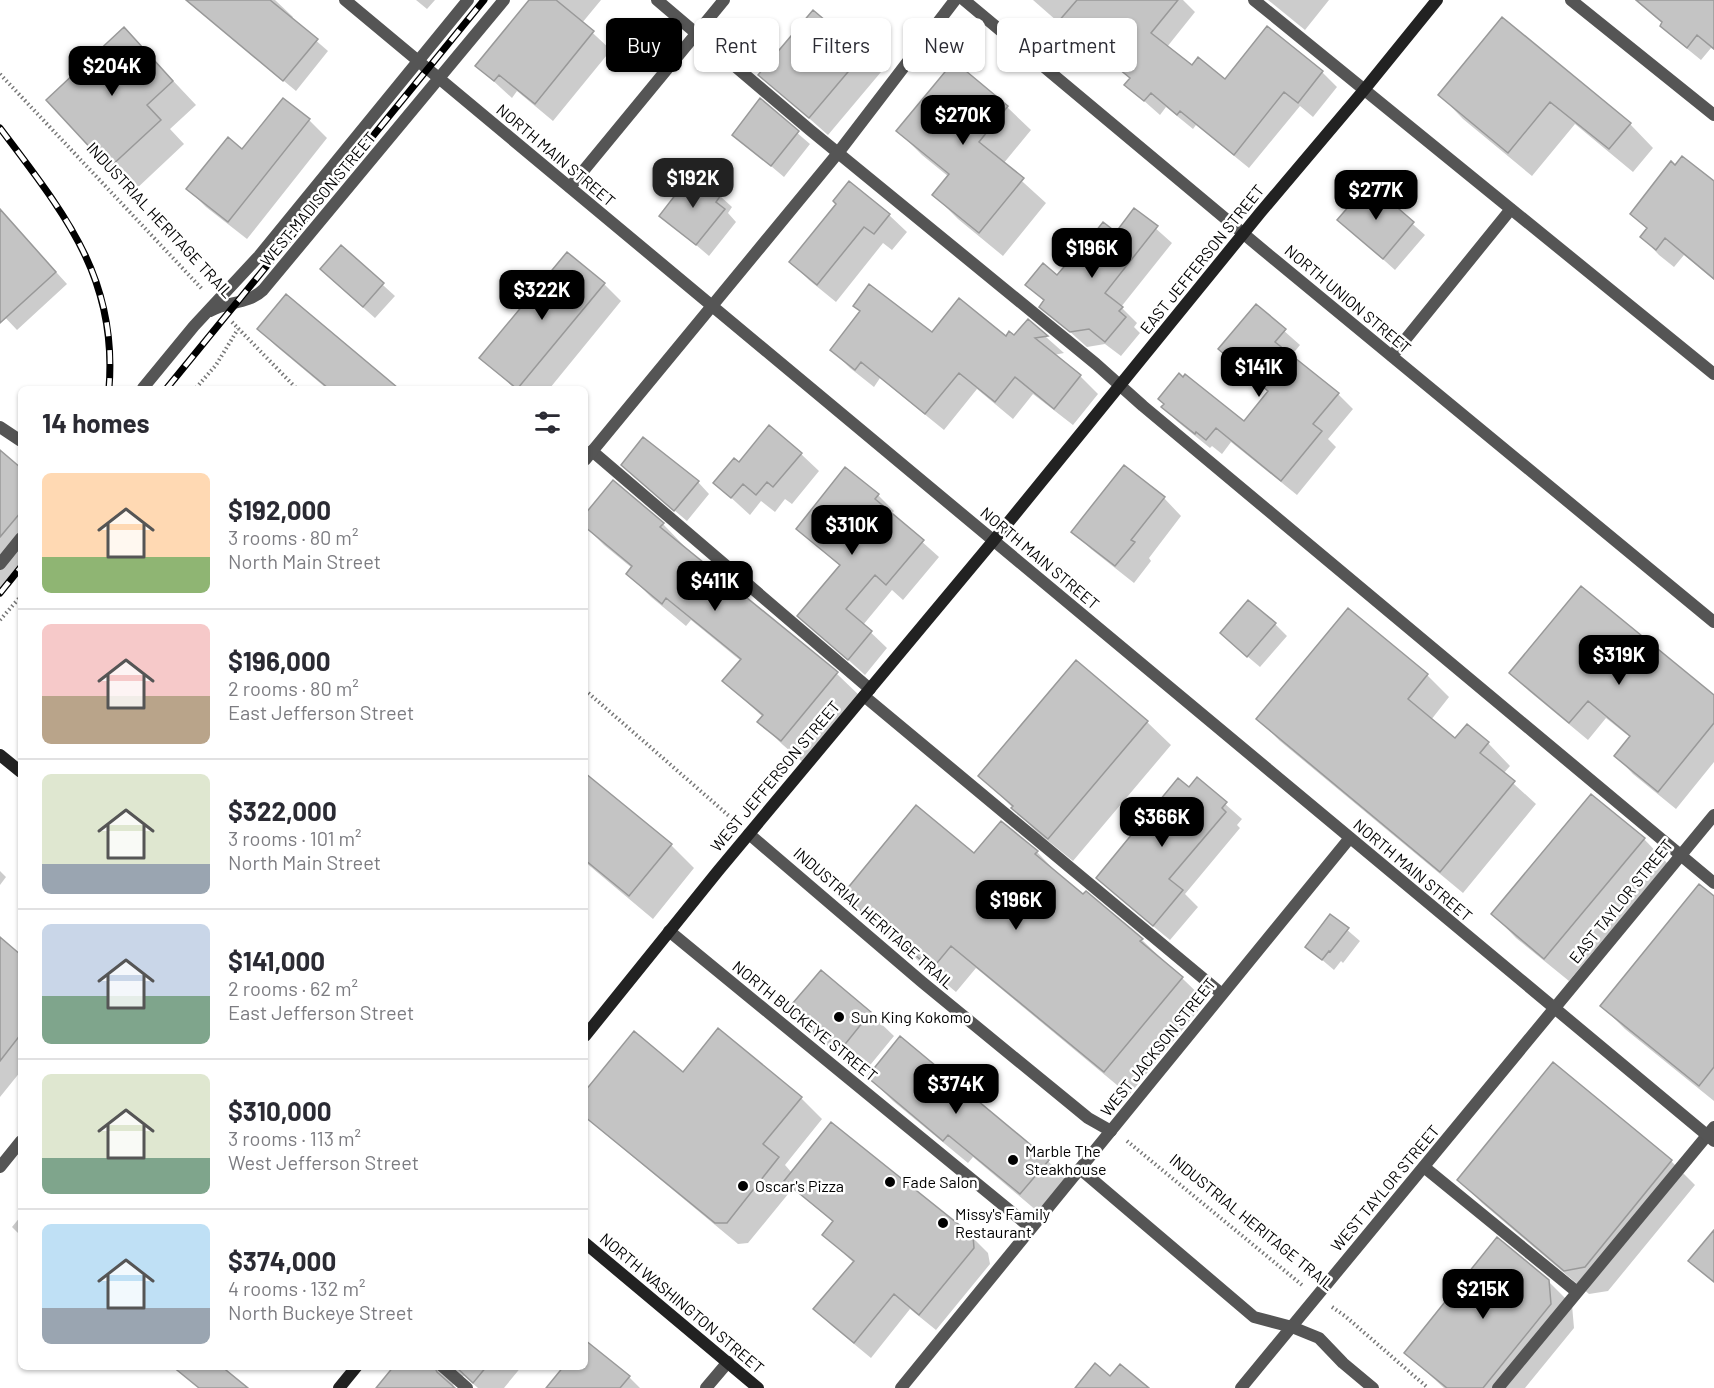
<!DOCTYPE html>
<html lang="en">
<head>
<meta charset="utf-8">
<style>
	:root { --surface:#fff; --page:#f7f7f7; --text:#2b2b33; --muted:#7c7c81; --line:#e1e1e2; --accent:#000 }
	body { margin:0; font-family:Barlow,sans-serif; background:var(--page); color:var(--text); height:100vh; display:flex; flex-direction:column; font-size:22px; white-space:nowrap }
	* { box-sizing:border-box; margin:0 }
	p { font-size:20px; color:var(--muted) }
	.icon { flex:none; width:33px; height:33px; fill:none; stroke:currentColor; stroke-width:2; stroke-linecap:round; stroke-linejoin:round }
	.map { position:relative; flex:1; overflow:hidden }
	.side { position:absolute; left:18px; top:386px; width:570px; height:984px; display:flex; flex-direction:column; background:var(--surface); border-radius:9px; box-shadow:0 2px 4px #0004 }
	.side>* { flex:none }
	.top-card { position:absolute; left:606px; top:18px; width:570px; height:54px; display:flex; gap:12px }
	.price { position:absolute; translate:-50% -51px; padding:0 14px; border-radius:12px; background:var(--accent); color:#fff; font-size:20px; line-height:39px; filter:drop-shadow(0 2px 3px #0008) }
	.price::after { content:''; position:absolute; left:50%; top:36px; width:18px; height:14px; margin-left:-9px; background:inherit; clip-path:polygon(0 0,100% 0,50% 100%) }
	.price.on { background:#222; color:#fff }
	ul { padding:0; list-style:none }
	li { display:flex; align-items:center; gap:18px; height:150px; padding:0 24px }
	li+li { border-top:2px solid var(--line) }
	li span { display:grid; place-items:center; flex:none; width:168px; height:120px; border-radius:9px; color:#555 }
	li>.icon { margin-inline-start:auto }
	span .icon { width:72px; height:72px; fill:#fffc; stroke-width:1 }
	li b { font-size:26px }
	h2 { display:flex; justify-content:space-between; align-items:center; height:72px; padding:0 24px; font-size:26px }
	.pill { padding:0 21px; border-radius:9px; background:var(--surface); box-shadow:0 2px 4px #0004; font-size:21px; line-height:54px }
	.pill.on { background:var(--accent); color:#fff }
	.map>svg:first-child { display:block }
	.shadow { fill:#0003 }
	.building { fill:#c4c4c4; stroke:#999; stroke-width:1.5 }
	.lines { fill:none; stroke-linecap:round; stroke-linejoin:round }
	.path { stroke:#777; stroke-width:4; stroke-dasharray:1.5 3; stroke-linecap:butt }
	.lane { stroke:#555; stroke-width:12 }
	.street { stroke:#555; stroke-width:12 }
	.secondary { stroke:#222; stroke-width:12 }
	.rail-casing { stroke:#000; stroke-width:7 }
	.rail { stroke:#fff; stroke-width:4.5; stroke-dasharray:14; stroke-linecap:butt }
	.poi-dot { fill:#000; stroke:#fff; stroke-width:2 }
	.labels { text-anchor:middle; stroke-width:5; stroke-linejoin:round; paint-order:stroke }
	.street-label { font-size:16px; fill:#000; stroke:#fff }
	.poi-label { font-size:16px; fill:#000; stroke:#fff; text-anchor:start }
</style>
</head>
<body>
<div class="map">
<svg width="1714" height="1388" viewBox="0 0 1714 1388">
	<rect width="100%" height="100%" fill="#fff"/>
	<path class="shadow" d="M189 0H275L293 17 291 19 328 51 296 91 201 12Z
		M416 0H435L427 9Z
		M531 0H601L582 23 611 50 553 121 517 91 512 98 477 66Z
		M1033 0H1183L1195 12 1167 47 1192 67 1225 81 1322 72 1337 87 1313 117 1300 106 1249 168 1196 125 1193 129 1166 107 1160 115 1126 85 1131 79 1092 48 1090 50Z
		M1268 0H1329L1305 30Z
		M1635 0H1714V50L1711 48 1701 60 1675 39 1662 26 1663 24Z
		M813 12 881 72 828 135 760 75Z
		M1502 19 1630 124 1653 148 1633 172 1575 124 1532 176 1463 119 1440 95Z
		M147 53 196 105 170 129 184 144 134 191 48 100Z
		M284 100 309 120 327 138 247 239 206 207 188 189 242 151Z
		M760 101 810 144 784 177 734 135Z
		M1007 107 1031 130 1003 164 1046 203 1003 256 958 219 934 195 949 177 922 155 898 131Z
		M1714 184V280L1684 255 1674 267 1659 255 1642 237 1648 230 1632 214Z
		M1369 185 1425 235 1395 270 1339 220Z
		M720 196 732 207 728 213 736 222 709 256 661 215Z
		M838 204 889 215 907 232 892 250 883 243 836 302 809 280 791 262Z
		M0 210 67 284 17 330 0 312Z
		M1135 210 1172 243 1121 307 1137 323 1134 327 1140 333 1121 356 1105 344 1087 347 1041 306 1045 302 1027 285 1058 277 1116 234Z
		M341 247 395 296 375 318 333 281Z
		M604 284 621 301 550 388H514L481 358Z
		M1256 306 1300 345 1291 356 1338 394 1353 409 1328 439 1336 447 1297 495 1231 442 1222 454 1212 446 1210 448 1178 422 1163 407 1244 424 1269 393 1220 349Z
		M1028 321 1064 353 1054 355 1080 376 1098 394 1073 425 1033 394 1013 419 977 389 944 430 880 378 874 387 850 368 832 350 932 334 1015 338Z
		M259 329 392 385 395 388H326L276 346Z
		M0 452 21 470V564L0 590Z
		M801 454 819 471 792 504 785 499 775 512 761 501 750 515 715 483Z
		M635 477 698 482 709 494 687 521Z
		M878 495 894 511 891 514 939 557 903 600 892 590 863 625 887 648 865 675 800 616 841 567 798 529Z
		M1164 498 1181 516 1149 558 1151 561 1134 583 1091 549 1073 531Z
		M585 516 663 524 686 548 685 549 837 674 861 697 805 764 783 745 759 722 763 717 724 681 741 661 691 620 686 626 651 597 628 574 632 568 604 545 585 526Z
		M1349 610 1427 675 1449 697 1431 720 1456 740 1488 743 1510 766 1503 774 1536 804 1463 893 1280 741 1258 719Z
		M1275 624 1287 636 1260 667 1234 645Z
		M1511 673 1714 697V762L1676 809 1633 774 1616 756 1631 738 1606 718 1588 740 1529 691Z
		M1147 722 1171 745 1073 861 1037 832 981 776Z
		M585 775 671 845 694 868 653 919 585 862Z
		M1197 779 1242 819 1237 825 1240 828 1185 894 1198 907 1170 940 1114 894 1098 878Z
		M1644 839 1667 863 1569 981 1516 938 1493 914Z
		M1037 852 1060 876 1142 940 1206 1001 1129 1095 976 968 956 992 867 918 844 895 974 855Z
		M0 871 6 877 0 885Z
		M1714 898V1101L1625 1029 1602 1006Z
		M1331 916 1360 941 1343 963 1341 961 1334 970 1307 947Z
		M0 954 21 957V1071L0 1097Z
		M821 972 870 1013 894 1036 862 1075 813 1034 789 1010Z
		M1553 1064 1671 1161 1695 1185 1608 1291 1589 1294 1482 1203 1459 1179Z
		M683 1074 801 1098 822 1119 785 1165 792 1173 972 1237 988 1253 990 1264 936 1330 910 1309 871 1358 831 1325 815 1309 854 1263 824 1235 834 1223 793 1188 748 1243 738 1244 585 1117V1094Z
		M869 1077 1048 1161 1071 1185 1044 1217 973 1157 968 1163 893 1101Z
		M21 1216V1236L12 1227Z
		M1548 1281 1572 1305 1574 1328 1525 1388H1444L1406 1353Z
		M586 1343 629 1377 640 1388H548L585 1366Z
		M396 1366H522L504 1388H478L464 1376 454 1380 453 1388H378Z"/>
	<path class="building" d="M186 0H270L318 39 283 81Z
		M529 0H556L594 31 535 104 499 75 494 81 475 66Z
		M1077 0H1178L1151 33 1192 65 1198 57 1225 79 1267 26 1323 71 1298 103 1284 92 1234 155 1180 111 1177 115 1151 93 1144 101 1124 85 1130 78 1076 34 1075 36 1058 22Z
		M1636 0H1714V49L1697 35 1687 48 1660 26 1662 22Z
		M813 10 864 53 809 118 758 75Z
		M1502 17 1631 123 1609 149 1550 102 1508 153 1438 95Z
		M124 27 173 81 147 105 161 120 109 168 46 100Z
		M954 61 1008 106 979 142 1024 178 979 233 932 195 949 174 896 131Z
		M283 98 310 119 228 222 186 189 228 137 242 149Z
		M760 98 799 131 771 166 732 135Z
		M1682 156 1714 181V279L1665 238 1656 250 1640 237 1647 228 1630 214 1671 161 1675 165Z
		M693 172 721 195 716 202 725 209 696 245 659 216Z
		M849 181 890 214 874 234 864 227 817 285 789 262 836 204 833 201Z
		M1369 183 1414 222 1383 259 1337 220Z
		M1134 208 1158 226 1105 293 1123 307 1119 311 1126 317 1105 342 1089 329 1070 332 1039 307 1044 300 1025 285 1043 263 1057 275 1068 262 1070 264 1103 222 1116 232Z
		M0 209 56 272 0 323Z
		M341 245 384 283 363 307 320 269Z
		M567 252 605 283 518 388H516L479 358Z
		M869 284 932 332 959 298 1006 336 1009 331 1014 335 1028 319 1048 336 1035 338 1081 375 1054 409 1015 377 995 402 959 373 925 414 861 362 855 370 830 350 860 311 853 306Z
		M286 294 398 388H328L257 329Z
		M1256 304 1286 329 1275 342 1339 393 1313 424 1322 431 1281 481 1216 428 1206 440 1196 432 1195 434 1161 407 1164 404 1158 399 1179 373 1183 377 1185 374 1244 421 1268 391 1218 349Z
		M769 425 802 453 773 487 767 482 756 495 743 484 731 498 713 483 734 458 739 462Z
		M643 437 699 481 674 511 621 465Z
		M0 450 21 468V512L0 537Z
		M1124 465 1165 497 1131 540 1135 542 1115 566 1071 532Z
		M845 467 879 494 875 499 924 540 886 585 875 575 846 609 872 631 848 660 797 616 840 565 796 529Z
		M613 480 664 523 660 527 838 672 781 741 757 722 763 715 722 681 741 659 666 598 662 604 626 574 632 566 585 527V514Z
		M1581 586 1714 695V723L1658 792 1614 756 1630 736 1588 701 1569 723 1509 673Z
		M1248 600 1276 623 1247 657 1220 633Z
		M1348 608 1428 674 1408 699 1455 738 1467 724 1489 742 1480 753 1515 781 1440 872 1256 719Z
		M1076 660 1148 721 1048 839 1011 808 1013 806 978 776Z
		M585 773 672 844 629 896 585 860Z
		M1197 777 1227 802 1222 808 1226 812 1169 879 1183 890 1153 926 1096 878 1178 778 1189 787Z
		M1591 794 1645 838 1544 959 1491 914Z
		M916 805 974 853 1001 821 1038 851 1035 854 1083 894 1086 891 1143 939 1140 941 1183 977 1104 1072 951 946 932 969 842 895Z
		M1699 884 1714 896V1067L1699 1086 1600 1006Z
		M1330 914 1349 928 1330 952 1329 951 1322 960 1305 947Z
		M0 937 21 955V1034L0 1061Z
		M821 970 871 1012 838 1053 787 1010Z
		M718 1028 802 1097 763 1144 779 1157 727 1223H715L585 1117V1091L634 1031 683 1072Z
		M900 1036 1049 1160 1020 1194 948 1135 943 1141 867 1077Z
		M1553 1062 1672 1160 1585 1267 1564 1271 1457 1180Z
		M831 1122 973 1236 974 1248 919 1315 894 1294 854 1343 813 1309 854 1261 822 1235 833 1221 784 1181Z
		M1714 1230V1282L1688 1261Z
		M1497 1237 1549 1280 1551 1304 1483 1388H1447L1404 1353Z
		M585 1340 630 1376 620 1388H546L564 1366H585Z
		M1095 1363 1110 1376 1120 1364 1149 1388H1075Z
		M172 1366H221L248 1388H199Z
		M394 1366H434L437 1372 455 1388H376Z
		M455 1366H487L473 1383Z"/>
	<g class="lines">
		<path class="path" d="M0 74 203 290
			M232 322 296 388
			M196 388 216 365 238 329
			M0 620 21 596
			M585 690 736 822
			M1127 1141 1302 1285
			M1332 1307 1345 1316 1428 1388"/>
		<path class="lane" d="M657 0 810 130 1096 364 1143 406 1714 883
			M1254 0 1714 374
			M570 187 724 0
			M1392 356 1511 209
			M0 427 21 441
			M592 451 870 689
			M864 696 1222 994
			M749 834 922 982 1088 1118 1111 1131
			M1424 1167 1577 1292
			M442 1366 467 1388
			M706 1388 728 1362
			M1498 1388 1714 1127"/>
		<path class="street" d="M345 0 1714 1141
			M964 0 1269 255 1714 622
			M1571 0 1714 115
			M210 311C227 301 247 305 263 290L504 0
			M143 388 194 326 259 256 468 0
			M585 460 838 153 955 0
			M0 564 21 538
			M669 931 1031 1228
			M0 1167 21 1141
			M1080 1169 1254 1317 1292 1327 1319 1338 1343 1363 1373 1388
			M901 1388 1349 839
			M1241 1388 1714 815"/>
		<path class="secondary" d="M0 755 21 772
			M585 1036 718 871 994 540 1260 213 1364 90 1437 0
			M585 1243 758 1388
			M339 1388 357 1366"/>
		<defs>
			<path id="rail" d="M0 128C63 212 118 277 109 388
				M167 388 484 0
				M0 593 21 567"/>
		</defs>
		<use href="#rail" class="rail-casing"/>
		<use href="#rail" class="rail"/>
	</g>
	<g class="poi-dot">
		<circle cx="839" cy="1017" r="6"/>
		<circle cx="1013" cy="1160" r="6"/>
		<circle cx="890" cy="1182" r="6"/>
		<circle cx="743" cy="1186" r="6"/>
		<circle cx="943" cy="1223" r="6"/>
	</g>
	<g class="labels">
		<g class="street-label">
			<text transform="translate(556 155) rotate(40)" y="6">NORTH MAIN STREET</text>
			<text transform="translate(318 199) rotate(-50)" y="6">WEST MADISON STREET</text>
			<text transform="translate(160 220) rotate(47)" y="6">INDUSTRIAL HERITAGE TRAIL</text>
			<text transform="translate(1202 259) rotate(-51)" y="6">EAST JEFFERSON STREET</text>
			<text transform="translate(1348 299) rotate(40)" y="6">NORTH UNION STREET</text>
			<text transform="translate(1040 558) rotate(40)" y="6">NORTH MAIN STREET</text>
			<text transform="translate(775 776) rotate(-50)" y="6">WEST JEFFERSON STREET</text>
			<text transform="translate(1413 870) rotate(40)" y="6">NORTH MAIN STREET</text>
			<text transform="translate(1621 901) rotate(-51)" y="6">EAST TAYLOR STREET</text>
			<text transform="translate(874 918) rotate(41)" y="6">INDUSTRIAL HERITAGE TRAIL</text>
			<text transform="translate(805 1021) rotate(39)" y="6">NORTH BUCKEYE STREET</text>
			<text transform="translate(1158 1047) rotate(-51)" y="6">WEST JACKSON STREET</text>
			<text transform="translate(1385 1188) rotate(-50)" y="6">WEST TAYLOR STREET</text>
			<text transform="translate(1252 1222) rotate(39)" y="6">INDUSTRIAL HERITAGE TRAIL</text>
			<text transform="translate(682 1303) rotate(40)" y="6">NORTH WASHINGTON STREET</text>
		</g>
		<g class="poi-label">
			<text x="851" y="1023">Sun King Kokomo</text>
			<text x="1025" y="1157">Marble The<tspan x="1025" dy="18">Steakhouse</tspan></text>
			<text x="902" y="1188">Fade Salon</text>
			<text x="755" y="1192">Oscar's Pizza</text>
			<text x="955" y="1220">Missy's Family<tspan x="955" dy="18">Restaurant</tspan></text>
		</g>
	</g>
</svg>
<b class="price" style="left:112px;top:97px">$204K</b>
<b class="price" style="left:963px;top:146px">$270K</b>
<b class="price on" style="left:693px;top:209px">$192K</b>
<b class="price" style="left:1376px;top:221px">$277K</b>
<b class="price" style="left:1092px;top:279px">$196K</b>
<b class="price" style="left:542px;top:321px">$322K</b>
<b class="price" style="left:1259px;top:398px">$141K</b>
<b class="price" style="left:852px;top:556px">$310K</b>
<b class="price" style="left:715px;top:612px">$411K</b>
<b class="price" style="left:1619px;top:686px">$319K</b>
<b class="price" style="left:1162px;top:848px">$366K</b>
<b class="price" style="left:1016px;top:931px">$196K</b>
<b class="price" style="left:956px;top:1115px">$374K</b>
<b class="price" style="left:1483px;top:1320px">$215K</b>
<div class="top-card">
<a class="pill on">Buy</a>
<a class="pill">Rent</a>
<a class="pill">Filters</a>
<a class="pill">New</a>
<a class="pill">Apartment</a>
</div>
<section class="side">
<h2>14 homes<svg class="icon" aria-label="filters" viewBox="0 0 24 24"><path d="M4 7h16M4 17h16"/><circle cx="9" cy="7" r="2"/><circle cx="15" cy="17" r="2"/></svg></h2>
<ul>
<li><span style="background:linear-gradient(#ffd9b3 70%,#8fb573 0)"><svg class="icon" aria-label="home" viewBox="0 0 24 24"><path d="M3 11l9-7 9 7M6 9v11h12V9"/></svg></span><div><b>$192,000</b><p>3 rooms · 80 m²</p><p>North Main Street</p></div></li>
<li><span style="background:linear-gradient(#f6c9c9 60%,#b9a48a 0)"><svg class="icon" aria-label="home" viewBox="0 0 24 24"><path d="M3 11l9-7 9 7M6 9v11h12V9"/></svg></span><div><b>$196,000</b><p>2 rooms · 80 m²</p><p>East Jefferson Street</p></div></li>
<li><span style="background:linear-gradient(#dfe7d0 75%,#9aa5b1 0)"><svg class="icon" aria-label="home" viewBox="0 0 24 24"><path d="M3 11l9-7 9 7M6 9v11h12V9"/></svg></span><div><b>$322,000</b><p>3 rooms · 101 m²</p><p>North Main Street</p></div></li>
<li><span style="background:linear-gradient(#c9d6e8 60%,#7fa58c 0)"><svg class="icon" aria-label="home" viewBox="0 0 24 24"><path d="M3 11l9-7 9 7M6 9v11h12V9"/></svg></span><div><b>$141,000</b><p>2 rooms · 62 m²</p><p>East Jefferson Street</p></div></li>
<li><span style="background:linear-gradient(#dfe7d0 70%,#7fa58c 0)"><svg class="icon" aria-label="home" viewBox="0 0 24 24"><path d="M3 11l9-7 9 7M6 9v11h12V9"/></svg></span><div><b>$310,000</b><p>3 rooms · 113 m²</p><p>West Jefferson Street</p></div></li>
<li><span style="background:linear-gradient(#bfe0f5 70%,#9aa5b1 0)"><svg class="icon" aria-label="home" viewBox="0 0 24 24"><path d="M3 11l9-7 9 7M6 9v11h12V9"/></svg></span><div><b>$374,000</b><p>4 rooms · 132 m²</p><p>North Buckeye Street</p></div></li>
</ul>
</section>
</div>
</body>
</html>
